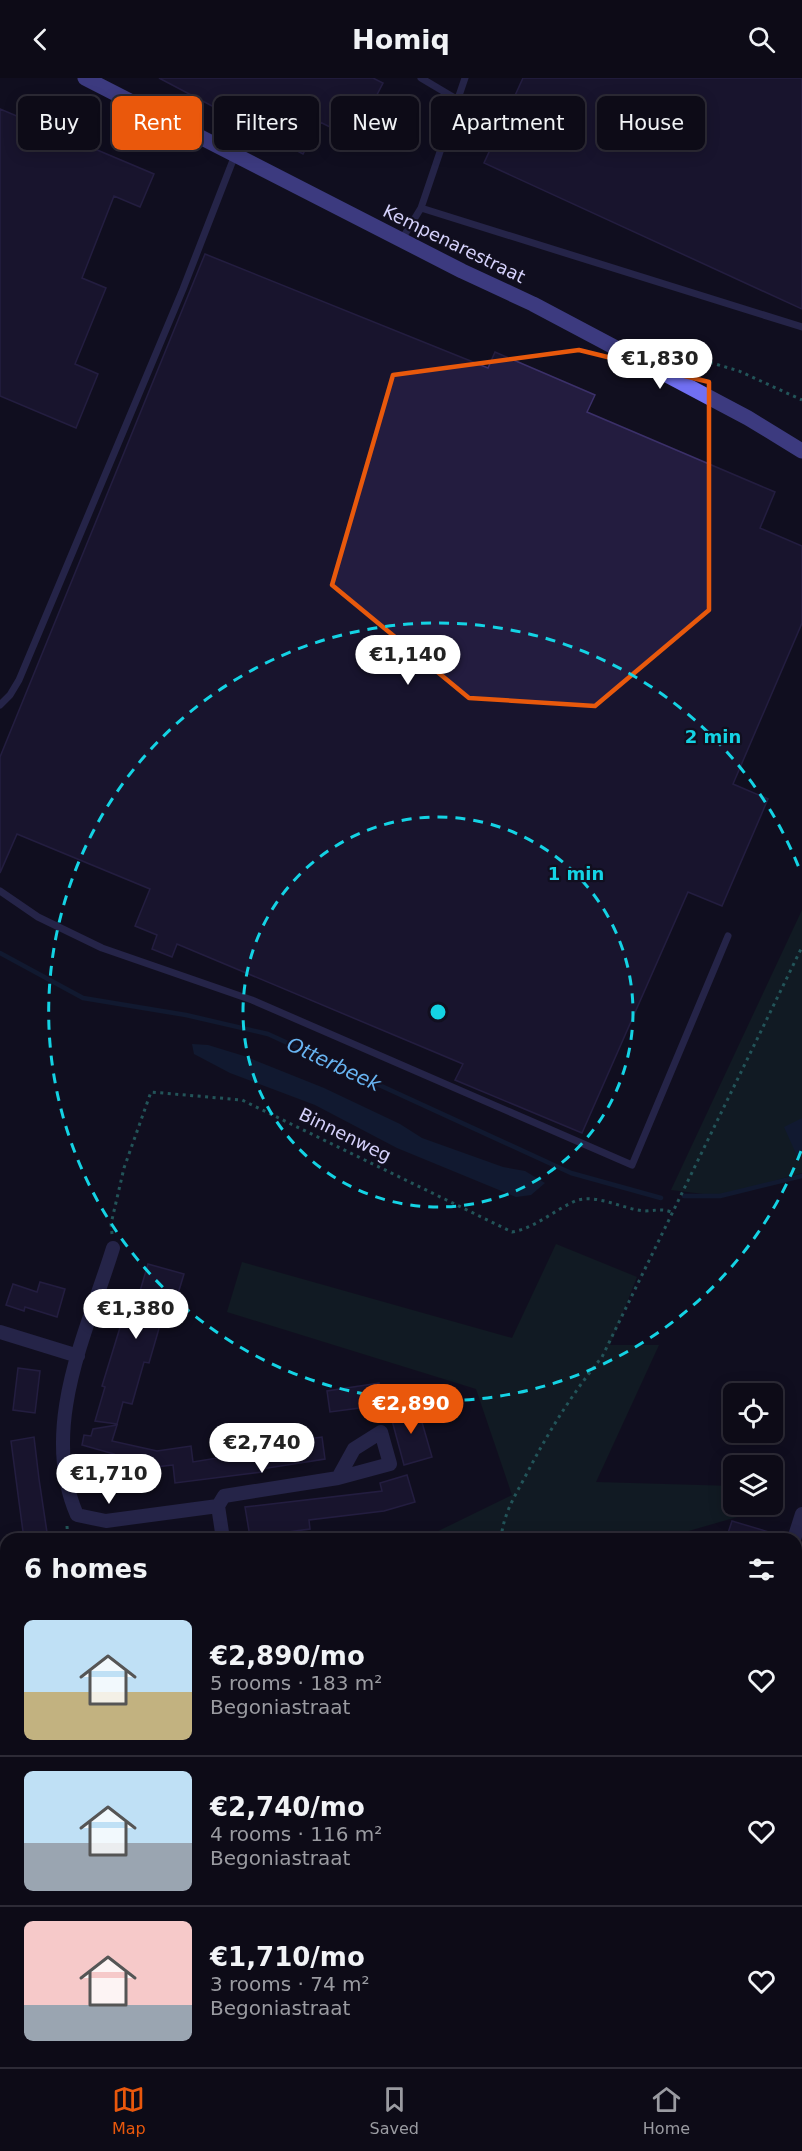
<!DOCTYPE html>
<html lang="en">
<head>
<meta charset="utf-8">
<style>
	:root { --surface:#0d0b17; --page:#161420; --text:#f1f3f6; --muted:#9a9ba1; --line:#2d2b36; --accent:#ea580c }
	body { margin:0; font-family:"DejaVu Sans",sans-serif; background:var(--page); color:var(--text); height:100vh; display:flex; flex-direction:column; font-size:22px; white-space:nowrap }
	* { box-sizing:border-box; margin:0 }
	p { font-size:20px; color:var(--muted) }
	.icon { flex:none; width:33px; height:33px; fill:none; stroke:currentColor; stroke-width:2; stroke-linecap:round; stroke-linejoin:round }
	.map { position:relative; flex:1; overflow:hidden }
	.drawer { position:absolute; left:0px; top:1455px; width:802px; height:534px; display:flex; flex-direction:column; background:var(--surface); border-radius:18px 18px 0 0; box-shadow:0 3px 15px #0003,0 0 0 2px var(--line) }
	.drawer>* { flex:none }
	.top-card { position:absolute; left:18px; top:18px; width:766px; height:54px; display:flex; gap:12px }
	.buttons { position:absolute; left:723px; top:1305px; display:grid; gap:12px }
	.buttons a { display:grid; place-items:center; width:60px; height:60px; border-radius:9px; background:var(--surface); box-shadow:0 3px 15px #0003,0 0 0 2px var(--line); font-size:30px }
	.price { position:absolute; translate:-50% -51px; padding:0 14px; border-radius:21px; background:#fff; color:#222; font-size:20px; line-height:39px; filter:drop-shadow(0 2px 3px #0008) }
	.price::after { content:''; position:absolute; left:50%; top:36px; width:18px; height:14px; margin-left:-9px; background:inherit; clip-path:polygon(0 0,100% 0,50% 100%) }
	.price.on { background:var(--accent); color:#fff }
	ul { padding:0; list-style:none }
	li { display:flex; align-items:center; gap:18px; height:150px; padding:0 24px }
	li+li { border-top:2px solid var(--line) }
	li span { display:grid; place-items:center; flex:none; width:168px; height:120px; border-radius:9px; color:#555 }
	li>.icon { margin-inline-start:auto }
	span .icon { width:72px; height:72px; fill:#fffc; stroke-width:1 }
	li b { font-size:26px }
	h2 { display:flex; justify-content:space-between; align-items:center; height:72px; padding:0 24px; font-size:26px }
	.tag { padding:0 21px; border-radius:9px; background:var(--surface); box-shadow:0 3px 15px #0003,0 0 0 2px var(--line); font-size:21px; line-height:54px }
	.tag.on { background:var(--accent); color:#fff }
	header { display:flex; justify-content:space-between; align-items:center; height:78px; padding:0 24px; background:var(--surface); font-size:27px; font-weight:700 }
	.tabs { display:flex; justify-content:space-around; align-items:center; height:84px; border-top:2px solid var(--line); background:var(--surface); font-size:16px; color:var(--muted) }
	.tabs a { display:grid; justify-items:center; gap:3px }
	.tabs .on { color:var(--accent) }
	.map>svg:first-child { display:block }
	.green { fill:#122928 }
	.water { fill:#122745 }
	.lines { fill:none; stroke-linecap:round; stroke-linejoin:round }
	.stream { stroke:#122745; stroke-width:4.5 }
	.building { fill:#231c3f; stroke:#3b3069; stroke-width:1.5 }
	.path { stroke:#38a89f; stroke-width:3; stroke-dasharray:3 4.5; stroke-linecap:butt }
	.lane { stroke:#3f3e7a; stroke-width:7 }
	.street { stroke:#3f3e7a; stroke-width:14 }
	.secondary { stroke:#7170f3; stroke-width:15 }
	.marked { fill:none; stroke:#e8590c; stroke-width:4.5; stroke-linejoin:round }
	.ring { fill:none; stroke:#14d3e4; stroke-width:3; stroke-dasharray:10 8 }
	.labels { text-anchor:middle; stroke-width:4.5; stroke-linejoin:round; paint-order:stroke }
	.street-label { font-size:18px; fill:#d5d1fb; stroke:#110f1f }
	.water-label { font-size:20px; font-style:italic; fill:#68b4f2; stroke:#110f1f }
	.centre { fill:#14d3e4; stroke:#110f1f; stroke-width:3 }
	.ring-label { font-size:18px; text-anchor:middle; font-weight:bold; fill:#14d3e4; stroke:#110f1f; stroke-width:4.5; stroke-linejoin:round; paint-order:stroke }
</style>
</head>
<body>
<header><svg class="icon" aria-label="back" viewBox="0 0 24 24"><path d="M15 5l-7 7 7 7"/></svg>Homiq<svg class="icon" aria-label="search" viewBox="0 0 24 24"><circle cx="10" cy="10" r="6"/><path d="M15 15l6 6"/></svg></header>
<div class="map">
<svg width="802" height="1989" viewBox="0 0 802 1989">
	<rect width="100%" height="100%" fill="#110f1f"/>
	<path class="green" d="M802 832V1095L720 1118 671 1112Z
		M556 1166 637 1199 610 1267H659L596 1404 733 1408 734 1426 767 1427 768 1430 661 1461H422L512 1417 476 1311 227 1234 242 1184 512 1260Z
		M0 1900 6 1902V1969L0 1967Z
		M36 1983H110L103 1989H37Z
		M377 1983H667L664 1989H373Z"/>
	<path class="water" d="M192 966 208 967 244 978 324 1010 400 1046 422 1060 503 1089 525 1093 545 1105 531 1117 516 1119 397 1070 315 1027 230 995 194 976Z
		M802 1040V1076L797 1078 784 1049Z"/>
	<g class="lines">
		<path class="stream" d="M0 875 83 920 186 937 268 956 571 1095 661 1120
			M684 1118H720L802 1098
			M796 1958 802 1957
			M684 1989 707 1983"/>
	</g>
	<path class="building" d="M159 0H373L383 5 354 61 320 44 303 76Z
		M523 0H802V231L484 85Z
		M0 31 154 96 140 129 114 118 82 200 106 210 75 286 98 296 76 350 0 318Z
		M205 176 488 290 495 274 595 317 587 334 775 414 760 450 802 468V545L733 706 768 721 722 828 688 814 582 1055 455 1002 463 986 177 866 172 879 152 871 157 857 135 848 150 811 17 756 0 795V679Z
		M148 1186 184 1196 177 1219 169 1216 149 1285 144 1284 132 1326 123 1324 117 1346 95 1343 105 1309 102 1308 130 1217 138 1220Z
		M40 1204 65 1211 57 1239 25 1229 24 1233 6 1227 13 1206 37 1214Z
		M18 1290 40 1293 35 1335 13 1332Z
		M379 1305 382 1327 330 1334 327 1313Z
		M417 1327 432 1379 404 1387 390 1335Z
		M117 1347 112 1363 157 1373 191 1368 193 1384 242 1376 241 1369 322 1359 325 1381 261 1391 262 1394 175 1405 173 1387 146 1390 142 1407 109 1399 114 1376 82 1367 84 1357 91 1358 93 1351Z
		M34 1359 39 1401 48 1461H24L19 1424 11 1363Z
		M407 1397 415 1424 384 1433 309 1442 310 1451 250 1459 245 1429 382 1413 380 1405Z
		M732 1443 779 1457V1461H726Z"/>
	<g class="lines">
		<path class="path" d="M638 263 739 293 802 322
			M112 1156 111 1146 124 1090 151 1014 242 1022 512 1154C535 1150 553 1133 575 1123 595 1115 623 1131 644 1133 654 1133 661 1130 671 1134
			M67 1448 68 1461
			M501 1461C503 1438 513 1421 524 1401 547 1356 571 1317 602 1279L802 869
			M0 1508 6 1507"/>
		<path class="lane" d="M421 0 458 22
			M465 0 421 130 802 249
			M402 161 421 130
			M0 627 10 617 19 602 183 211 235 77
			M0 813 38 839 102 870 252 922 632 1087 728 858"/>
		<path class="street" d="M113 1170C87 1254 39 1349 77 1437L106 1443 218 1428 223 1461
			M0 1254 78 1278
			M218 1428 224 1418 338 1400 390 1386 381 1354 354 1371 338 1400
			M794 1461 802 1436
			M796 1622 802 1604
			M796 1638 802 1639
			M0 1756 6 1758"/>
		<path class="secondary" d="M85 0 462 193 533 226 748 340 802 373"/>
	</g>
	<path d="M0 0H802V1989H0ZM579 272 709 304V532L595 628 469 620 332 507 393 297Z" fill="#110f1f" fill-opacity=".55" fill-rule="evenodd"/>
	<path class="marked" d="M579 272 709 304V532L595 628 469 620 332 507 393 297Z"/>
	<g class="ring">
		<circle cx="438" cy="934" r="195"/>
		<path d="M801 1073A389 389 0 1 1 801 795"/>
	</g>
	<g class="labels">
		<g class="street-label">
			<text transform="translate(454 166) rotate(26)" y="6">Kempenarestraat</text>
			<text transform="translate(345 1057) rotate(26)" y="6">Binnenweg</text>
		</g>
		<g class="water-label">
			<text transform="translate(334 986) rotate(25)" y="7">Otterbeek</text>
		</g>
	</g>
	<circle cx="438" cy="934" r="9" class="centre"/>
	<g class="ring-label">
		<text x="713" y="665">2 min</text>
		<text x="576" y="802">1 min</text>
	</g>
</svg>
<div class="buttons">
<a><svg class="icon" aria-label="locate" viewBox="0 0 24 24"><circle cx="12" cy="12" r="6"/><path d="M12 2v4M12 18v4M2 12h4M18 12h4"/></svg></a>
<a><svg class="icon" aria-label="layers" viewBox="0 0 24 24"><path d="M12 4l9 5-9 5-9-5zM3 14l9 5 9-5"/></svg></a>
</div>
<b class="price" style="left:660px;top:312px">€1,830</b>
<b class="price" style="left:408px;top:608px">€1,140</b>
<b class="price" style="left:136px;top:1262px">€1,380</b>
<b class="price on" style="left:411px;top:1357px">€2,890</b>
<b class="price" style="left:262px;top:1396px">€2,740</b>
<b class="price" style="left:109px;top:1427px">€1,710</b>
<div class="top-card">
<a class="tag">Buy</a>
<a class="tag on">Rent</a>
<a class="tag">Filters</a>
<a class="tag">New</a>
<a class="tag">Apartment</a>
<a class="tag">House</a>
</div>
<section class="drawer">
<h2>6 homes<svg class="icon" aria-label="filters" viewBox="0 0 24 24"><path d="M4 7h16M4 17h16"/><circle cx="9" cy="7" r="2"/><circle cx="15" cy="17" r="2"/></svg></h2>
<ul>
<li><span style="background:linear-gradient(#bfe0f5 60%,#c2b280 0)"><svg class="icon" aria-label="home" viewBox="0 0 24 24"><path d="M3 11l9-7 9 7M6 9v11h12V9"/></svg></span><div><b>€2,890/mo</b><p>5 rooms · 183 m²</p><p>Begoniastraat</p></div><svg class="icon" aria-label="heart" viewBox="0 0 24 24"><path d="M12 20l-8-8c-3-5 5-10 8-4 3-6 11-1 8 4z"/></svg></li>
<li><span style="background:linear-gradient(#bfe0f5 60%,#9aa5b1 0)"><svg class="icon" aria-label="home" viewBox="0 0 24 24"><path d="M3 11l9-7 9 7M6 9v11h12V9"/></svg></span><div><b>€2,740/mo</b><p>4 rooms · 116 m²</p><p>Begoniastraat</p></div><svg class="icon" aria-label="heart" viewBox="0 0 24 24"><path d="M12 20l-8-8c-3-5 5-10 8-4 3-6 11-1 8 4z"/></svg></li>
<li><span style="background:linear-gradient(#f6c9c9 70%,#9aa5b1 0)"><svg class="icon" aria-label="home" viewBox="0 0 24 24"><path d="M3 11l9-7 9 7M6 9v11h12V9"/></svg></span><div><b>€1,710/mo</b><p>3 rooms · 74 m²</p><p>Begoniastraat</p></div><svg class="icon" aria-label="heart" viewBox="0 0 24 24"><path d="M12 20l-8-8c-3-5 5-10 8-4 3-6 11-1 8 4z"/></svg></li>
</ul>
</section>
</div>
<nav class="tabs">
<a class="on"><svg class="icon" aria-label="map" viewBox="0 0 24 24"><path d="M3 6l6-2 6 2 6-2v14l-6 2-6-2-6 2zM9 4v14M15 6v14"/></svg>Map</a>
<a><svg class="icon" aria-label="saved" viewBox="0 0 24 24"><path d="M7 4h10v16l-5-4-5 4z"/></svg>Saved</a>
<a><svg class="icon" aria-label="home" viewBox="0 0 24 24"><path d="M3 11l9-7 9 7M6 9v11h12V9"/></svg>Home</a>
</nav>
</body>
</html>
